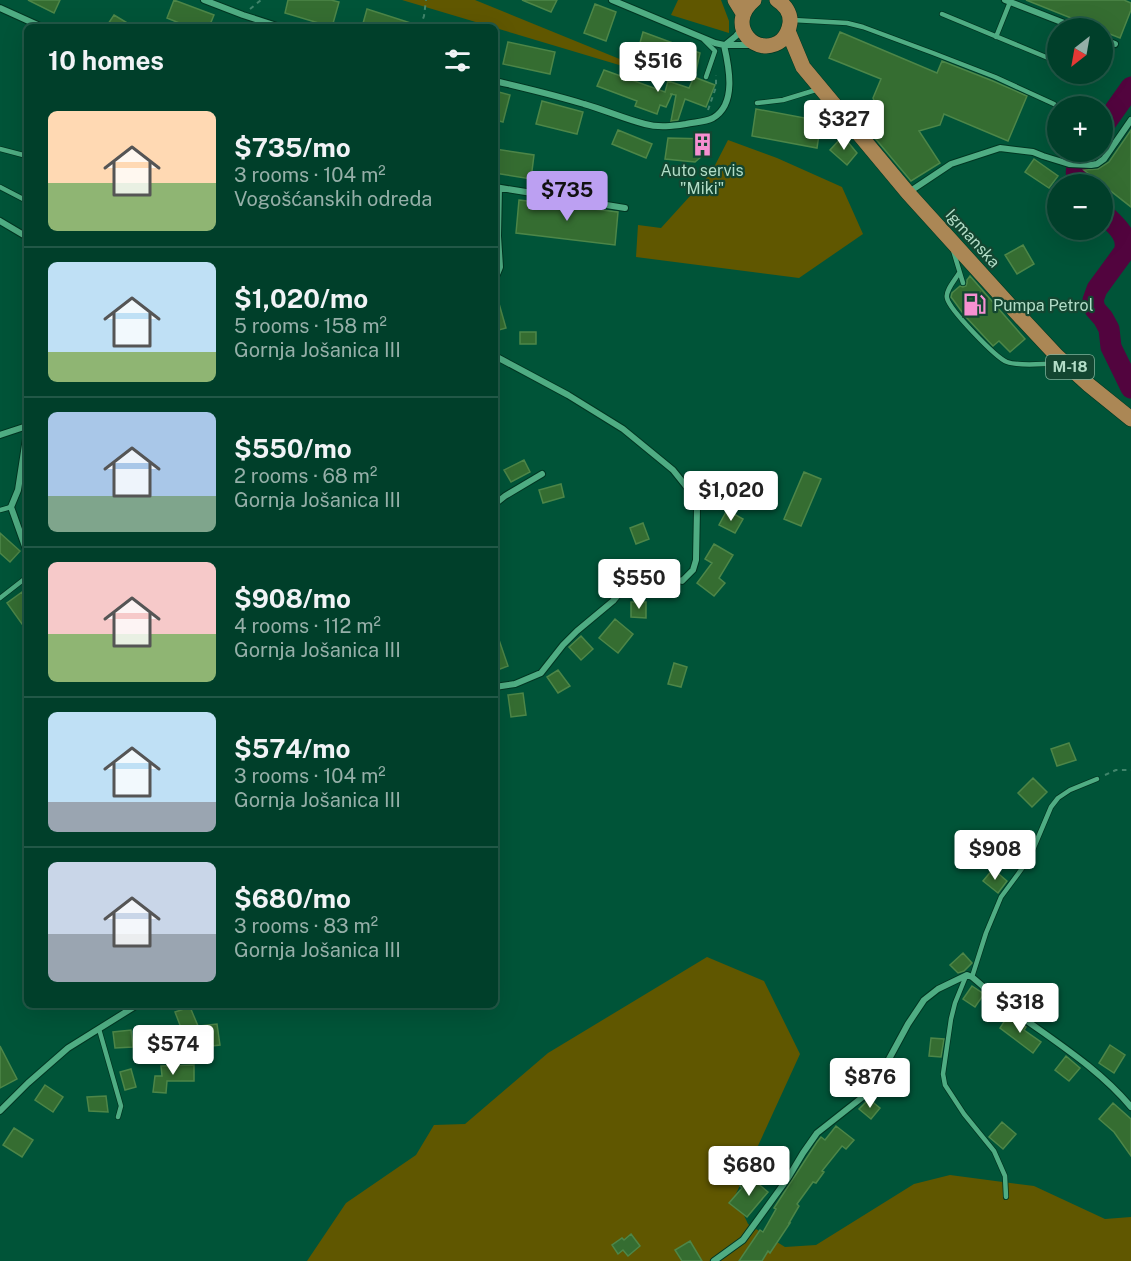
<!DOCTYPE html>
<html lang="en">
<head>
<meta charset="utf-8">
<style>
	:root { --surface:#003f2a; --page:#0e4a36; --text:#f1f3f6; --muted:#95afa8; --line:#225847; --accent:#bca0f2 }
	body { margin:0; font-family:"Public Sans",sans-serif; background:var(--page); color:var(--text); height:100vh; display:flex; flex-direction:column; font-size:22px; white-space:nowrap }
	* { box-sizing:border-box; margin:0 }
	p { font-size:20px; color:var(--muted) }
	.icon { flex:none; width:33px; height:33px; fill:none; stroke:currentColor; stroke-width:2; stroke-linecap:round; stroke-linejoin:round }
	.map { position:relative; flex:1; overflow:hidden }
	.details { position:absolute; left:24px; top:24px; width:474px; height:984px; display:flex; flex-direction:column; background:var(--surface); border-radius:9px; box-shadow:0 6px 24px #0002,0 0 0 2px var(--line) }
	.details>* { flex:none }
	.needle { width:39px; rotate:211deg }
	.tools { position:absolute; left:1047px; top:18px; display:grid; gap:12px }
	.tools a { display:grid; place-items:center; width:66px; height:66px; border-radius:50%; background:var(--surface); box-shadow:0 6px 24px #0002,0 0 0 2px var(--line); font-size:30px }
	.price { position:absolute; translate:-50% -51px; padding:0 14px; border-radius:6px; background:#fff; color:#222; font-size:20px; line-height:39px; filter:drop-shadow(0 2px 3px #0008) }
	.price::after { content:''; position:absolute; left:50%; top:36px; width:18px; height:14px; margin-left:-9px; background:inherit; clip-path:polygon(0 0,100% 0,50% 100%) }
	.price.on { background:var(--accent); color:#111 }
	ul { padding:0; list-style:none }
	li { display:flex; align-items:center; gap:18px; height:150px; padding:0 24px }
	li+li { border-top:2px solid var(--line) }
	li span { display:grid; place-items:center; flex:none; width:168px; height:120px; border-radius:9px; color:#555 }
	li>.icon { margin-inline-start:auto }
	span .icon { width:72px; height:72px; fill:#fffc; stroke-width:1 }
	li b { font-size:26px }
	h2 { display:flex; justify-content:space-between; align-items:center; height:72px; padding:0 24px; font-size:26px }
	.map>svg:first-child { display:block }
	.green { fill:#605700 }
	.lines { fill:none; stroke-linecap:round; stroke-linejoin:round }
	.river { stroke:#52043e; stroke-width:21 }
	.building { fill:#356d31; stroke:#4d8648; stroke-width:1.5 }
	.service-casing { stroke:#003622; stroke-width:6 }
	.minor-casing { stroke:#003622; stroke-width:8 }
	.primary-casing { stroke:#003622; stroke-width:16 }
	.path { stroke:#40856b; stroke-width:2; stroke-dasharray:4.5 4.5; stroke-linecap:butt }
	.service { stroke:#4fad83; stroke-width:4.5 }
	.minor { stroke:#4fad83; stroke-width:6 }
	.primary { stroke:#ab8755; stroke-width:15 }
	.labels { text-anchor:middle; stroke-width:4.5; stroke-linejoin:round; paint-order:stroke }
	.shield { fill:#134631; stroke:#82b09a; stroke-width:1.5 }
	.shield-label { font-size:15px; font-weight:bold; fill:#b2ddc7 }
	.poi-label { font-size:16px; fill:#b2ddc7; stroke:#134631 }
	.street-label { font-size:16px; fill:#b2ddc7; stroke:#134631 }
</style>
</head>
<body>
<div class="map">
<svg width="1131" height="1261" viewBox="0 0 1131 1261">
	<rect width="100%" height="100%" fill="#005438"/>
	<path class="green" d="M402 0H475L676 82Z
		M678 0H721L729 21V33L671 15Z
		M728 140 777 158 842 187 863 234 799 278 636 257 638 225 661 228 711 173Z
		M707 957 764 981 800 1054 735 1196 748 1224 785 1247 816 1245 914 1184 950 1175 1034 1186 1105 1219 1131 1217V1261H307L346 1203 416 1155 434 1125 465 1124 548 1053Z"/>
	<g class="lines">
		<path class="river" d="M1102 128 1131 87
			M1080 184C1073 173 1077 162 1085 152
			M1102 212C1114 224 1130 235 1124 252L1097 289 1093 300 1095 309 1103 318 1109 329 1111 347 1131 388"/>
	</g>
	<path class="building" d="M28 0H60L54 13Z
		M174 0 214 15 209 27H189L167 18Z
		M288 0H331L339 2 332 27 285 13Z
		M522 0H557L551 12Z
		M1026 0H1124L1131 3V10L1120 38 1102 31V28H1096Z
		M595 4 616 12 606 41 584 33Z
		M367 9 417 25V27H362Z
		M114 15 134 27H106Z
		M643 32 700 53 696 71 638 50Z
		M840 32 937 73 942 61 993 81 1027 96 1008 141 944 114 940 125 919 131 940 163 911 181 874 137 880 115 873 98 881 79 829 58Z
		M508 42 555 52 550 74 503 64Z
		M604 70 665 92 668 81 689 88 694 77 715 85 706 107 685 99 678 120 671 121 676 95 670 94H672L666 107 660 105 657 114 635 106 637 101 597 86Z
		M495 91 510 95 503 122 495 120Z
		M542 101 583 112 577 134 536 124Z
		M756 109 821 121 817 148 752 136Z
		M618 130 652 144 646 158 612 144Z
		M1131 130V207L1084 170 1098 169 1109 162Z
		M843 136 857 153 847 165 830 150Z
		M668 138 709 139 708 151 695 162 665 159Z
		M495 149 534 155 531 179 495 173Z
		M1034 159 1058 176 1049 188 1025 172Z
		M519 200 618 212 615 245 516 233Z
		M1023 245 1034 264 1017 274 1005 255Z
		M970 276 1025 339 1010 352 999 341 993 346 965 316 954 301 951 297 952 293 960 286 963 287 966 286 967 283V280Z
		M495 300H498L506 328 495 331Z
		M520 332H536V344H520Z
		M524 460 530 472 511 482 504 470Z
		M804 472 821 479 801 526 784 519Z
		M729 475 748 480 743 498 723 492Z
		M561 484 564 497 543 503 539 490Z
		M727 510 743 519 735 533 719 525Z
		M643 523 649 539 636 544 630 528Z
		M0 533 20 551 10 562 0 553Z
		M714 544 733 555 719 578 725 583 714 596 697 583 712 563 705 559Z
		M22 592 27 599V631L7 603Z
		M631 602H646V618L631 617Z
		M615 619 633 634 618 653 599 638Z
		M495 634H497L508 666 495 671Z
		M581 636 593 649 581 660 569 647Z
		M674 663 687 667 681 687 668 684Z
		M558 670 570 686 558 693 547 677Z
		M523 693 526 715 511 717 508 695Z
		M1069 743 1076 760 1057 766 1051 749Z
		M1033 778 1047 792 1032 807 1018 793Z
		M1018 846 1026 854 1020 864 1010 854Z
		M993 869 1007 881 998 893 983 881Z
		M963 953 972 963 964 971 958 973 950 965Z
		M972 986 984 994 975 1007 963 999Z
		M190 1007 198 1026 183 1033 175 1012Z
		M1009 1014 1026 1027 1024 1030 1041 1042 1033 1053 1000 1028Z
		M217 1024 220 1045 203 1047 200 1026Z
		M131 1030 133 1047 115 1048 113 1032Z
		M931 1038 944 1039 941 1057 929 1056Z
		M177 1041 178 1050 160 1052 158 1042Z
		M1110 1045 1125 1055 1114 1073 1099 1063Z
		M0 1046 17 1079 0 1088Z
		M1066 1056 1080 1068 1069 1081 1055 1070Z
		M194 1065V1081H167L166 1093 153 1092 155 1076H162L161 1066Z
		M131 1069 136 1087 125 1090 120 1072Z
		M45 1085 63 1097 53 1112 35 1100Z
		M106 1096 108 1112 89 1111 87 1097Z
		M869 1099 880 1108 871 1119 859 1109Z
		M1113 1103 1131 1119V1156L1114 1132 1099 1119Z
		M1002 1122 1016 1134 1003 1149 989 1137Z
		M836 1126 854 1140 846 1149 842 1146 822 1171 824 1172 816 1183 813 1182 797 1204 799 1206 789 1223H790L770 1253 768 1251 762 1261H739L760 1230 763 1232 776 1209 774 1208 817 1142 821 1137 825 1140Z
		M14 1128 33 1140 22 1157 3 1145Z
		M749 1176 768 1192 747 1217 729 1203 742 1188 740 1186Z
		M631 1234 640 1246 628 1256 623 1250 618 1254 612 1245 622 1238 624 1240Z
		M690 1241 702 1261H682L675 1250Z"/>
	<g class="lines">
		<defs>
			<path id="service" d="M942 14 1058 62
				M793 20 847 23 863 27 933 53 995 77 1054 104
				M996 37 1010 2
				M704 40 715 51 706 77
				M1085 74 1092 76
				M757 103 783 100 819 89
				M0 149 27 156
				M0 187 27 201
				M953 250 963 283
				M959 273C955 280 945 291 947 298 949 309 996 358 1007 362 1018 366 1047 364 1059 363
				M0 510 11 507
				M0 598 27 577
				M966 976 955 1003 951 1019 943 1074 945 1085 964 1114 994 1151 1005 1176 1006 1197
				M972 977 986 933 1001 897 1029 859 1051 807 1058 798 1070 790 1097 779
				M99 1029 121 1106 118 1117"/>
			<path id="minor" d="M204 0 243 15 280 27
				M612 0 715 43 724 45H752
				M1005 0 1077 28
				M0 8 42 27
				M1102 39 1115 44
				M725 45 736 36 741 30
				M495 81C525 88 555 95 584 104 605 110 625 119 645 124 659 128 673 126 686 124 695 122 705 122 713 118 737 104 729 67 724 45
				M495 187 625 208
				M909 192 951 164 1000 148 1033 152 1043 156 1069 164 1091 165 1097 164 1104 159 1131 120
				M0 221 27 237
				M495 279 500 267 498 236 499 188
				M495 356 568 395 623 429 673 470 693 495 697 509 696 560 693 570 682 581 652 572 642 573 632 578 613 601 577 631 563 645 541 673 515 684 495 687
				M27 432 18 490 11 507 27 552
				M0 435 27 426
				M495 504 505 496 542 474
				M0 1111 28 1083 68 1048 137 1005
				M714 1261 743 1240 788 1178 803 1153 817 1133 869 1092 876 1083 908 1024 924 1000 938 989 967 975 972 977C983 986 993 996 1004 1004 1047 1037 1096 1065 1131 1107"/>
			<path id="primary" d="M735 0 743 13
				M754 0C724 25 757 60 782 40 786 36 789 30 790 23 791 13 785 5 777 0
				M788 31 803 67 908 193 1014 310 1057 356 1089 385 1131 419"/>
		</defs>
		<use href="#service" class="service-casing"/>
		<use href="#minor" class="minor-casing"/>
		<use href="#primary" class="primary-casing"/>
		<path class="path" d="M250 9 261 0
			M420 27 424 16 426 0
			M708 110 716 87V75
			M1105 775 1116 770H1131"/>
		<use href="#service" class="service"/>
		<use href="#minor" class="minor"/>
		<use href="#primary" class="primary"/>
	</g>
	<defs>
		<symbol id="building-bare" viewBox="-9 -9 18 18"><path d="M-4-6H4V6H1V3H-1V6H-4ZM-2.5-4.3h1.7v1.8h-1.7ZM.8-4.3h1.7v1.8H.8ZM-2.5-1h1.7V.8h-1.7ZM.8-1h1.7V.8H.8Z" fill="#f690d1" stroke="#134631" stroke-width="2.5" paint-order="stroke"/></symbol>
		<symbol id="fuel-bare" viewBox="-9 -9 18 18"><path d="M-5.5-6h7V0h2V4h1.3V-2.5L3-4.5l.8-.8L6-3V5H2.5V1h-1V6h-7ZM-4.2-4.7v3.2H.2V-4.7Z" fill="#f690d1" stroke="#134631" stroke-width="2.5" paint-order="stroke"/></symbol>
	</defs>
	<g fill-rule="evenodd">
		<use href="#building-bare" x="686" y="128" width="33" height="33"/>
		<use href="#fuel-bare" x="958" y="288" width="33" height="33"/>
	</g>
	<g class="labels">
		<rect class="shield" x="1046" y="355" width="48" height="24" rx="4.5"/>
		<g class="shield-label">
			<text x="1070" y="372">M-18</text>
		</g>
		<g class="poi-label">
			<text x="702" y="176">Auto servis<tspan x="702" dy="18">"Miki"</tspan></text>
			<text x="993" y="311" text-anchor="start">Pumpa Petrol</text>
		</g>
		<g class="street-label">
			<text transform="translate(973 238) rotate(48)" y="6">Igmanska</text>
		</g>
	</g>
</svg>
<div class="tools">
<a><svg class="needle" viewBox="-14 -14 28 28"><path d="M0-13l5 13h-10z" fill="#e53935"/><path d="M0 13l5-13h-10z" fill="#95afa8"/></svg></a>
<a>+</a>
<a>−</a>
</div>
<b class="price" style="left:658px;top:93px">$516</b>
<b class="price" style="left:844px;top:151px">$327</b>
<b class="price on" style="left:567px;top:222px">$735</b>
<b class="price" style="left:731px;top:522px">$1,020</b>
<b class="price" style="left:639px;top:610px">$550</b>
<b class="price" style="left:995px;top:881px">$908</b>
<b class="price" style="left:1020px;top:1034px">$318</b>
<b class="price" style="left:173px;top:1076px">$574</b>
<b class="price" style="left:870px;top:1109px">$876</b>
<b class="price" style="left:749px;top:1197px">$680</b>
<section class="details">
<h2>10 homes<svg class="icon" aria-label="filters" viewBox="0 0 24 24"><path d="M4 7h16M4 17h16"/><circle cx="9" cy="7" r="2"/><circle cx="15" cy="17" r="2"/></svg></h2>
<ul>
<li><span style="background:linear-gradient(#ffd9b3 60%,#8fb573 0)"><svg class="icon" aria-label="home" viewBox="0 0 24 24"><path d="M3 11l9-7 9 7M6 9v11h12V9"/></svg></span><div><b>$735/mo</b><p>3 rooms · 104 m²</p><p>Vogošćanskih odreda</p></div></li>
<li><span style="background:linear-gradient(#bfe0f5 75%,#8fb573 0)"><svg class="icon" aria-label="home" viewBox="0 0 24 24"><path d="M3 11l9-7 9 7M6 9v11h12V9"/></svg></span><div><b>$1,020/mo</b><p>5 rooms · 158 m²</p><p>Gornja Jošanica III</p></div></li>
<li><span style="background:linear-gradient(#a9c7e8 70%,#7fa58c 0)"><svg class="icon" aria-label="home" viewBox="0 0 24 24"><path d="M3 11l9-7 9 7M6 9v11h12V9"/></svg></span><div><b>$550/mo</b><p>2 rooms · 68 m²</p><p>Gornja Jošanica III</p></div></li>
<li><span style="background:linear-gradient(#f6c9c9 60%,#8fb573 0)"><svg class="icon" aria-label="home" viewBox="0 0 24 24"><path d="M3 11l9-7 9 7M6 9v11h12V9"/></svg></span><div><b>$908/mo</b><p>4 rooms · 112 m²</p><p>Gornja Jošanica III</p></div></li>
<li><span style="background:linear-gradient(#bfe0f5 75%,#9aa5b1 0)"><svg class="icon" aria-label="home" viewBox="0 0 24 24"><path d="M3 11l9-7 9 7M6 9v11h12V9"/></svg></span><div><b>$574/mo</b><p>3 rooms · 104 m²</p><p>Gornja Jošanica III</p></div></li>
<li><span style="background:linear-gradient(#c9d6e8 60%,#9aa5b1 0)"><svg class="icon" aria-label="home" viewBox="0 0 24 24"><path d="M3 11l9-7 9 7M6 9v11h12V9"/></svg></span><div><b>$680/mo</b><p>3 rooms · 83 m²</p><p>Gornja Jošanica III</p></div></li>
</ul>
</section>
</div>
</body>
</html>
